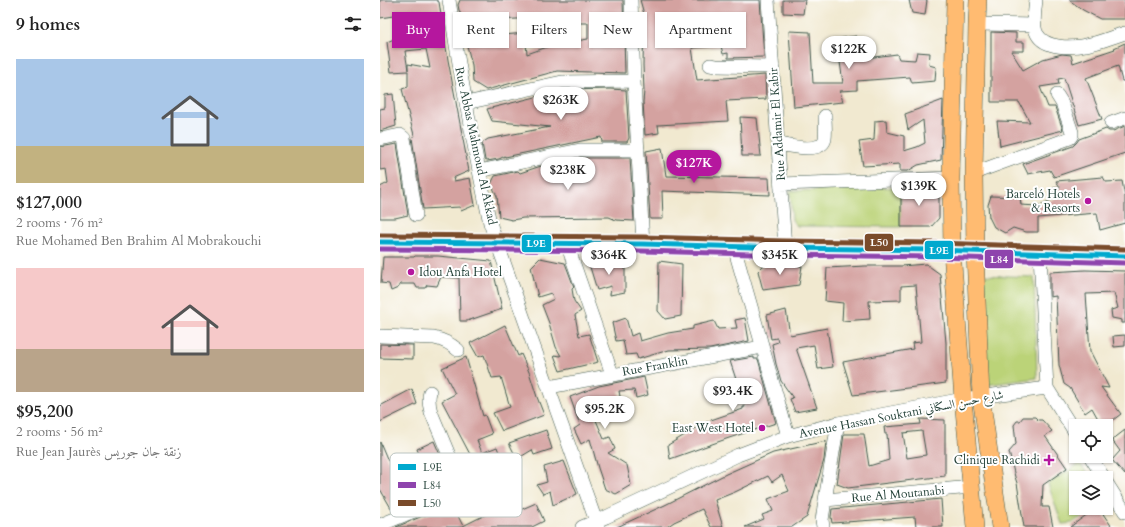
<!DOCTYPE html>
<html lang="en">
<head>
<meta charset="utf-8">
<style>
	:root { --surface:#fff; --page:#f2f2f2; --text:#222; --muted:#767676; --accent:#b5179e }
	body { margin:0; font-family:Cardo,Amiri,serif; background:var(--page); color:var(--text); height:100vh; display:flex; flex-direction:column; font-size:15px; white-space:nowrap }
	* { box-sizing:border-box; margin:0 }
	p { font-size:13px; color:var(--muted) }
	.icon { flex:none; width:22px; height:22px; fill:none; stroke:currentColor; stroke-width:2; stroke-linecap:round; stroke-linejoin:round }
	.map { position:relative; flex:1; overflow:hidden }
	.panel { display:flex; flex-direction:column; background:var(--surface); width:380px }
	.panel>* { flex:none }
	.guide { position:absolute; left:12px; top:12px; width:380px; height:36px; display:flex; gap:8px }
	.controls { position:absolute; left:689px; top:419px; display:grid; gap:8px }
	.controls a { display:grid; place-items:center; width:44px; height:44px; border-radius:0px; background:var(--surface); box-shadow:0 1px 3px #0004; font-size:20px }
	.price { position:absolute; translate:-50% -34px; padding:0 9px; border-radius:14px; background:#fff; color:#222; font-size:13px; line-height:26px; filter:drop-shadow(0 1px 2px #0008) }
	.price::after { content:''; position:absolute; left:50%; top:24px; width:12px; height:9px; margin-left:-6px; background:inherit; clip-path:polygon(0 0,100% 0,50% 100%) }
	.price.selected { background:var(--accent); color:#fff }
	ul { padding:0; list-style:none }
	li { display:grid; align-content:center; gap:8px; height:212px; padding:0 16px }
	li span { display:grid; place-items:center; height:124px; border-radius:0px; color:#555 }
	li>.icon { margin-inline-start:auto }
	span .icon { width:72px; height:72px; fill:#fffc; stroke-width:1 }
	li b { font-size:17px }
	h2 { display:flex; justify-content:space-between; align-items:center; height:48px; padding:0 16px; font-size:17px }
	.tag { padding:0 14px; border-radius:0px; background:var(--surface); box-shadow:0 1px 3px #0004; font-size:14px; line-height:36px }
	.tag.selected { background:var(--accent); color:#fff }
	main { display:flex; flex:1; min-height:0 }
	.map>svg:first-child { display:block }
	.green { fill:#bbd378; stroke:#6d8856 }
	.building { fill:#d4a2a0; fill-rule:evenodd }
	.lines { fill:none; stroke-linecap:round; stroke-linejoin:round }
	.minor-casing { stroke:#3e574b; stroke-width:14 }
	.major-casing { stroke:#3e574b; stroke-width:18 }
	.minor { stroke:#fff; stroke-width:13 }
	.major { stroke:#ffbb71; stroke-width:17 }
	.bus-1-casing { stroke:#fff; stroke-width:8 }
	.bus-2-casing { stroke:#fff; stroke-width:8 }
	.bus-3-casing { stroke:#fff; stroke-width:8 }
	.bus-1 { stroke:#00a9ce; stroke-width:5 }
	.bus-2 { stroke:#8e44ad; stroke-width:5 }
	.bus-3 { stroke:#7a4b2a; stroke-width:5 }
	.poi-dot { fill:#b5179e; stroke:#fff; stroke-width:1.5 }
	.labels { text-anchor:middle; stroke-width:4; stroke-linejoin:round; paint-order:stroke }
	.street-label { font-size:12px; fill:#1f3d34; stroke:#fff }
	.poi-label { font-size:12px; fill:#1f3d34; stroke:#fff; text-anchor:end }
	.key { fill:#fff; stroke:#bcc5c2; stroke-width:1 }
	.key-label { font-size:11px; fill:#1f3d34 }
	.line-badge { stroke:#fff; stroke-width:1.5 }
	.badge-label { font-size:11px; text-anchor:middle; font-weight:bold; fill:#fff }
</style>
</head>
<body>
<main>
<section class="panel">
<h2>9 homes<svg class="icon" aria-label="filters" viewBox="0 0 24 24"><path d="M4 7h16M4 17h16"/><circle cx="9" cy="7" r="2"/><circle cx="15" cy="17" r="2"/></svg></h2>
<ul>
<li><span style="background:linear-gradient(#a9c7e8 70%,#c2b280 0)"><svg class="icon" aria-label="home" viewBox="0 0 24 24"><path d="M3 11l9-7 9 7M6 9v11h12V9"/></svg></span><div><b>$127,000</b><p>2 rooms · 76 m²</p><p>Rue Mohamed Ben Brahim Al Mobrakouchi</p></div></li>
<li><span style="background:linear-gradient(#f6c9c9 65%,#b9a48a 0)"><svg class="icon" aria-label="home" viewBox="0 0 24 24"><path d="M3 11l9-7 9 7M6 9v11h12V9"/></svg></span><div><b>$95,200</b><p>2 rooms · 56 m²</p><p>Rue Jean Jaurès زنقة جان جوريس</p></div></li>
</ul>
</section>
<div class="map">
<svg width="745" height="527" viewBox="0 0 745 527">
	<rect width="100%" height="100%" fill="#fff"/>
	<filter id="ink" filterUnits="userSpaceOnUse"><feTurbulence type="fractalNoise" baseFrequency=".025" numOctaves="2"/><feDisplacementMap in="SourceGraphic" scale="8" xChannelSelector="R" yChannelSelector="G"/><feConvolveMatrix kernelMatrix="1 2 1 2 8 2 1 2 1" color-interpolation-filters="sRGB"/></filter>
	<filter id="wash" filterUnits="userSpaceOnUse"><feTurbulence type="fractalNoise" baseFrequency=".012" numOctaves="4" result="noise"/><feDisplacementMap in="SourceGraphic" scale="16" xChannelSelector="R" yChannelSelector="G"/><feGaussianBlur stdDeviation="0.9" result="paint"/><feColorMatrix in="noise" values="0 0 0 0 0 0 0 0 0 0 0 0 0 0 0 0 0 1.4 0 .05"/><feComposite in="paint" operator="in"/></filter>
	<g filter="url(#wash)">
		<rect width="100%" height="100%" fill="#f1e9d0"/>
		<path class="green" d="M521 187V227L417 226 412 220 410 191Z
			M601 275 654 277 657 378 606 385Z
			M700 463 710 478H696V508H715L692 523 682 524 668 484Z"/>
		<g id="blocks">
			<path class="building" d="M0 0H56L59 2 68 60 89 171 73 178 74 181 90 178 95 205 81 211 80 207 43 209 32 138 34 135 22 89 28 87V71L11 72 7 42 21 36 26 21H22L20 15 0 18ZM46 49 50 68 28 64V70L25 51Z
				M80 0H243L245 73 177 71 106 90 93 82 92 65 86 42 84 23 79 10 78 5ZM187 17 188 23H208V39L190 42 189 30 178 31 176 44 147 54 145 33 113 36 112 20Z
				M260 0H380L384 57 348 58V53L343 54 341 46 312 48 317 80 385 75 386 99 346 101 348 121 278 125 279 133 265 135 263 102 264 91 263 65 264 14Z
				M403 0H425L423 14 403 13Z
				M529 0H547L545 15 532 13Z
				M689 0H745V19H720L703 10Z
				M409 31 430 32 433 83H463L460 62 462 61 457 39 476 36 479 59 517 54 519 59 535 60 537 52 550 53 549 65 556 67 555 81 532 83 530 77 477 81V90L460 91 463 102 414 107Z
				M611 32 636 33V42H644V51H631L643 70 663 59 682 54 691 55 693 63 735 49 734 48 745 43V81H742L738 66 706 78 722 119 699 125 684 78 678 79 679 84 660 87 668 107H675L683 130 620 146 617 121 650 122 639 102H611Z
				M230 89 246 90 249 138 247 142H222L221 137 125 157V156L119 159 107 161 105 160 102 143 108 139 170 127 112 121 107 109 184 90Z
				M13 94 16 126 0 131V109L5 108V95Z
				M563 100 561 160 538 165 528 171H520V164L483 166 479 142 494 140 495 121 506 120 507 132 524 136V151L537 147 545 143 543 120 528 130 525 114Z
				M360 117 377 118 381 156H362Z
				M745 126V153L674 177 670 170 648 174 643 164 693 146 697 142 699 139 726 129 729 131H733Z
				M17 144 28 215 15 218H0V187L8 183 6 169 0 170V147Z
				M282 148 286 176 389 178 390 195 282 191 283 219H270L266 151Z
				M201 158H250L254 221 236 220 229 217 143 218 132 220 119 217 117 196 111 184 115 176 138 171 140 173 158 167Z
				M723 177 726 182 742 181 745 197V223L720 230 717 213 658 218V232H646L633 228 625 233 614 227 609 217 608 205 611 196 640 197 641 205 657 206 676 198 673 188 680 187 676 181Z
				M552 187 559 193V218L551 227H521V188Z
				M35 256H58L111 261 122 309 87 321H80L79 278 61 277 57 286 47 285 45 288H37L35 284H21L18 288 11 291 9 284 1 283 3 257H34Z
				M160 258 185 263 194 287 192 289 194 301 201 311 195 315 199 336 209 334 218 362 180 371 174 355 181 356 176 347 169 323 162 305 174 299 171 293 158 297 151 267Z
				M217 260 245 263V292L230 295 231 286 217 290 210 267Z
				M279 261 302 264 301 316 285 319 278 311Z
				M385 264 422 266 419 285 383 290 378 271Z
				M546 264 560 274 566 343V383L473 395 463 362 533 349 532 343 541 342 536 285 521 286V300L489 301 490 319 462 321 463 303 445 301 447 268 485 266H521Z
				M705 270 745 271V323H742V320L732 318 731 310 738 308 734 293 706 294 710 351 729 388 721 387 741 414 725 426H722L712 408 705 413 690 388 684 384 679 365 676 296 670 297V272Z
				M406 310 410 335 447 328 453 367 438 369 434 345 416 348 437 408 415 412 410 399 413 398 401 381 396 364 392 344 398 342 397 338 391 339 387 315Z
				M246 318 251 336 258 333 260 341 288 333 313 329V326L334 321 338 329 357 328 355 320 365 318 369 341 330 349 289 350 258 359 256 354 246 355 243 340 236 341 232 323Z
				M125 325 138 356 141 354 149 372 157 397 164 415 122 431 113 413 130 407 121 377 112 378 104 355 98 357 90 343Z
				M745 335V346L734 347 733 336Z
				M0 344 33 345V359L0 358Z
				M86 357 103 416 105 415 112 434 97 440 102 453 117 447 124 466 117 469 122 484 108 492 93 460 62 401 75 394 62 368Z
				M374 357V359H378L396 423 349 438 290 459 288 445 328 421 363 409V407H365L350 361Z
				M264 377 268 395 256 398 254 390 239 391 241 402H229V399L210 406 224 439 230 437 235 449 228 453 247 465 251 485 236 494 225 489 218 468 210 439 201 444 194 429 200 425 190 397 219 386Z
				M32 389 37 404 0 422V406Z
				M643 417H655L658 420H662L672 431 665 436 687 468 663 485 662 507H669L673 527H644L637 483 635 477 629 452 636 444 634 425 637 421H640Z
				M540 419 565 420V476L468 488 457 484 464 434H484L489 466 509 460 507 434H505L504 427 541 424ZM542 431 546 455 527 458 523 433Z
				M166 430 172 449 154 455 152 450 137 459 129 443Z
				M745 430V475L732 460 740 451 732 440Z
				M54 441 71 480 11 508 0 489V442L8 461 18 458 26 476 43 464 37 449Z
				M446 441 444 460 427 517 412 527H365L384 519 382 515 393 511 388 499 409 491 402 475 392 482 388 476 355 492 335 500 343 527H331L322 509 294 522 287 527H237L285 505 346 474 393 453Z
				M184 461 197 494 173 505 170 491 163 494 157 485 167 482 164 467Z
				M561 499 563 527H536L535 517 452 523 451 517 452 509Z
				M156 503 164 521 152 527H16L72 504 83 526 127 504 133 513Z
				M716 508H719L732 527H690Z"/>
		</g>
	</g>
	<g filter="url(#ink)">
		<use href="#blocks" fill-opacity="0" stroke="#3e574b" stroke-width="1"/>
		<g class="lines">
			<defs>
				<path id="minor" d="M69 0C80 75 94 149 110 223L218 527
					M251 0 254 81 263 244
					M388 0 405 248
					M656 0C655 10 652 25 657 34 665 49 692 48 706 45 719 43 732 37 745 33
					M597 24 654 25
					M330 65 336 66 393 67
					M86 103 182 82 254 81
					M731 123 745 118
					M0 139 20 135 24 138 36 215
					M398 144C410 146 441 154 445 139 446 132 445 123 445 116
					M99 171 200 150H258
					M594 173 690 138 692 135V132L682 103 677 95
					M401 184 571 178
					M187 244 232 374
					M354 247 408 436
					M660 254 667 388 696 434
					M0 336 54 338C64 340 70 343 78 350
					M169 387 382 347
					M710 456 724 478
					M726 482 745 512
					M445 500 592 487
					M0 525 73 495C79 490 80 487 79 479L51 412C49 405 48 399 50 392
					M202 527 226 517 358 455 408 436 458 423 583 399 667 388
					M443 527 442 520 445 500 458 423"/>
				<path id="major" d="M575 0 571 178 572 251 583 399 595 527
					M598 0 597 24 594 173 595 252 601 397 620 527
					M0 242 263 244 405 248 556 250 745 256"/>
			</defs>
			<use href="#minor" class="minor-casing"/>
			<use href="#major" class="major-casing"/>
			<use href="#minor" class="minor"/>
			<use href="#major" class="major"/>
			<defs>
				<path id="bus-1" d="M0 242 263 244 405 248 556 250 745 256"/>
				<path id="bus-2" d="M0 249 263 251 405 255 556 257 745 263"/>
				<path id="bus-3" d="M0 235 263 237 405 241 556 243 745 249"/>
			</defs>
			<use href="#bus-1" class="bus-1-casing"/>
			<use href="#bus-2" class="bus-2-casing"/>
			<use href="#bus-3" class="bus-3-casing"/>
			<use href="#bus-1" class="bus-1"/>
			<use href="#bus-2" class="bus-2"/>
			<use href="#bus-3" class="bus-3"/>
		</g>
	</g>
	<g class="poi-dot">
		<circle cx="708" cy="201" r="4"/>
		<circle cx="31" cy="272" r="4"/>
		<circle cx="382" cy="428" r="4"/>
		<path d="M667 454h4v4h4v4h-4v4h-4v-4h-4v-4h4z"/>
	</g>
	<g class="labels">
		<g class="street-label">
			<text transform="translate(397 124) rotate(-94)" y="4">Rue Addamir El Kabir</text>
			<text transform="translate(96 146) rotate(78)" y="4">Rue Abbas Mahmoud Al Akkad</text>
			<text transform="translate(275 366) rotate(-10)" y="4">Rue Franklin</text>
			<text transform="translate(521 414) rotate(-11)" y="4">Avenue Hassan Souktani شارع حسن السكتاني</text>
			<text transform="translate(518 494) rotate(-5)" y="4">Rue Al Moutanabi</text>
		</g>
		<g class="poi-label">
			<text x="700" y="198">Barceló Hotels<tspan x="700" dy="14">&amp; Resorts</tspan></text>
			<text x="39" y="276" text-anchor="start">Idou Anfa Hotel</text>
			<text x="374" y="432">East West Hotel</text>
			<text x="660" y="464">Clinique Rachidi</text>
		</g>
	</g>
	<rect x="10" y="453" width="132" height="64" rx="6" class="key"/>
	<rect x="18" y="464" width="18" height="6" fill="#00a9ce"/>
	<rect x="18" y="482" width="18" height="6" fill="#8e44ad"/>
	<rect x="18" y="500" width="18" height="6" fill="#7a4b2a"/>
	<g class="key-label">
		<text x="43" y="471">L9E</text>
		<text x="43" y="489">L84</text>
		<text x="43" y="507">L50</text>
	</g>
	<g class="line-badge">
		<rect x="484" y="233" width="30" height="19" rx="4" fill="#7a4b2a"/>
		<rect x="141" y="234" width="31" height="19" rx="4" fill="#00a9ce"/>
		<rect x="544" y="240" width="30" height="20" rx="4" fill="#00a9ce"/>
		<rect x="604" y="249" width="30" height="20" rx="4" fill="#8e44ad"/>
	</g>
	<g class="badge-label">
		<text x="499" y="246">L50</text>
		<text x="156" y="247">L9E</text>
		<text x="559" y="254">L9E</text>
		<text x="619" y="263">L84</text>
	</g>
</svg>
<div class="controls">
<a><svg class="icon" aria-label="locate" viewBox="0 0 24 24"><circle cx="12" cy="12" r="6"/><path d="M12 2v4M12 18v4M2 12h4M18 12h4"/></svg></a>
<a><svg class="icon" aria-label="layers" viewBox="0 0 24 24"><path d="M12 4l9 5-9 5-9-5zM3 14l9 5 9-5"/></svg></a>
</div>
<b class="price" style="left:469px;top:70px">$122K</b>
<b class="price" style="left:181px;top:121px">$263K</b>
<b class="price selected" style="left:314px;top:184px">$127K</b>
<b class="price" style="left:188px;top:191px">$238K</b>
<b class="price" style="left:539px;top:207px">$139K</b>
<b class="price" style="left:229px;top:276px">$364K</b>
<b class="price" style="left:400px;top:276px">$345K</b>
<b class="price" style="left:353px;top:412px">$93.4K</b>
<b class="price" style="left:225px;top:430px">$95.2K</b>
<div class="guide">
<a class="tag selected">Buy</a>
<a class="tag">Rent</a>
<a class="tag">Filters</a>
<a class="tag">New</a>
<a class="tag">Apartment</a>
</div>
</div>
</main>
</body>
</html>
